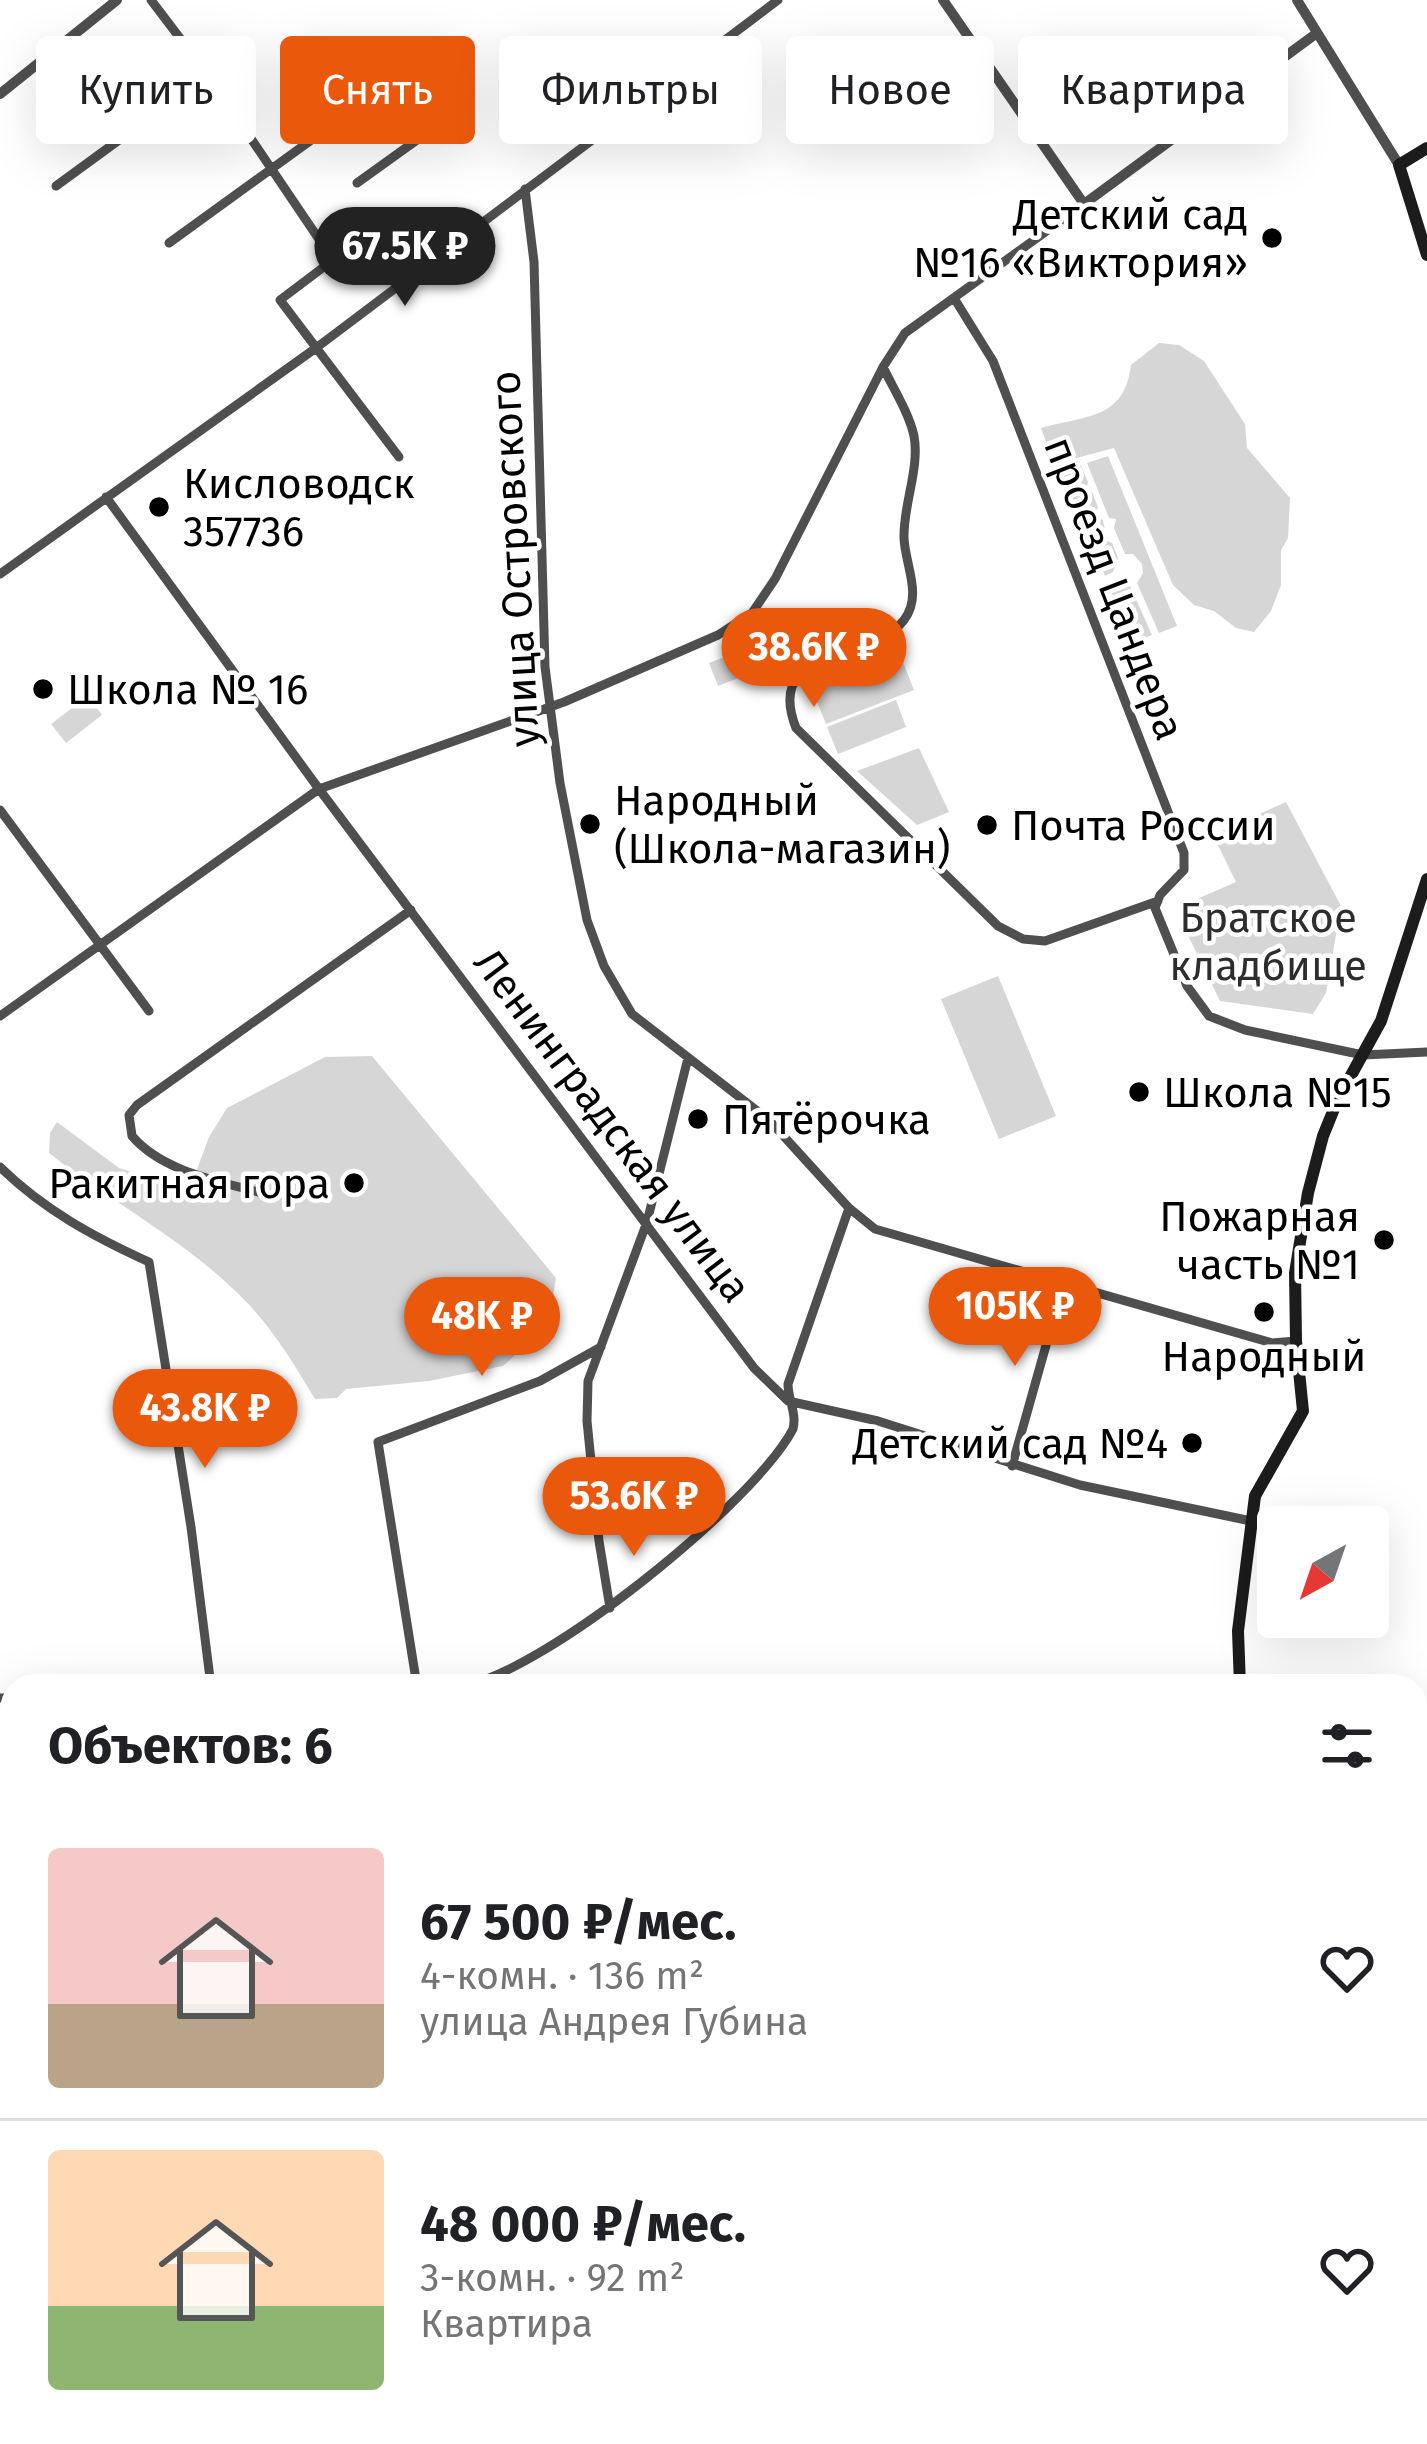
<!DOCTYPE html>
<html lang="ru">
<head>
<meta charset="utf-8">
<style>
	:root { --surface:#fff; --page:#f2f2f2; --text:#202124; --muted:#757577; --line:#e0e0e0; --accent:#ea580c }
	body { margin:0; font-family:"Fira Sans",sans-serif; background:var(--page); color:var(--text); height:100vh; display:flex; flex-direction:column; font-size:45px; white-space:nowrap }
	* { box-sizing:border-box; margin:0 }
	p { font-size:39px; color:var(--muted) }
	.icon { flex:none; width:66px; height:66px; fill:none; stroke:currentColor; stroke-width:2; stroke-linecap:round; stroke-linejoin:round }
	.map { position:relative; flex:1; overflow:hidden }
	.details { position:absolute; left:0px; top:1674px; width:1428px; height:771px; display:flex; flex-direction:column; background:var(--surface); border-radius:36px 36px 0 0; box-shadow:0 12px 48px #0002 }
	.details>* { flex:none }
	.guide { position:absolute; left:36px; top:36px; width:1356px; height:108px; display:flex; gap:24px }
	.needle { width:78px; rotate:220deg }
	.fabs { position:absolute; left:1257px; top:1506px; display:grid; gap:24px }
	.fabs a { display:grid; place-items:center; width:132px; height:132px; border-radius:12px; background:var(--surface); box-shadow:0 12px 48px #0002; font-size:60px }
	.price { position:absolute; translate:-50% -102px; padding:0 27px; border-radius:42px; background:var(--accent); color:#fff; font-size:39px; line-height:78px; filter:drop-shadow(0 3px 6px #0008) }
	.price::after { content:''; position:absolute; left:50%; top:72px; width:36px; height:27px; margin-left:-18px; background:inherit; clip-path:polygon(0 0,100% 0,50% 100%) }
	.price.selected { background:#222; color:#fff }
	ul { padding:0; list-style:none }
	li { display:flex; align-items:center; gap:36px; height:300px; padding:0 48px }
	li+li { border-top:3px solid var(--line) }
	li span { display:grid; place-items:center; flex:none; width:336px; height:240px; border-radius:12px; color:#555 }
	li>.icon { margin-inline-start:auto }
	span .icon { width:144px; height:144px; fill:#fffc; stroke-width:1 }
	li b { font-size:51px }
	h2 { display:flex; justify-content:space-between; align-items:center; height:144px; padding:0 48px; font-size:51px }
	.pill { padding:0 42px; border-radius:12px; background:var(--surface); box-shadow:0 12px 48px #0002; font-size:42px; line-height:108px }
	.pill.selected { background:var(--accent); color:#fff }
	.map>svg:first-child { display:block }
	.green { fill:#d6d6d6 }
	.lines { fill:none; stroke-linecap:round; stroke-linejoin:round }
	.river { stroke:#9d9d9d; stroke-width:18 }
	.minor { stroke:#4f4f4f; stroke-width:9 }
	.tertiary { stroke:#4f4f4f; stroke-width:10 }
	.secondary { stroke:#1c1c1c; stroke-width:12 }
	.poi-dot { fill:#000; stroke:#fff; stroke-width:4.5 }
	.labels { text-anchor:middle; stroke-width:9; stroke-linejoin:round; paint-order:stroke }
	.poi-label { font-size:42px; fill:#000; stroke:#fff; text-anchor:start }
	.street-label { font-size:42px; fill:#000; stroke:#fff }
	.park-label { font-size:42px; fill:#2d2d2d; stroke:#fff }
</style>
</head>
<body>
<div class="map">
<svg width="1427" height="2444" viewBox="0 0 1427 2444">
	<rect width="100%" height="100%" fill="#fff"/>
	<path class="green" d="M1159 343 1179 345 1204 361 1245 424 1247 448 1290 498 1288 538 1281 550V585L1271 611 1254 632 1236 628 1214 611 1194 605 1173 585 1114 448 1054 464 1041 428C1087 415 1124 420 1131 365Z
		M1108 456 1177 626 1159 633 1137 583 1143 573 1142 564 1133 554H1125L1114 528 1116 519 1109 518 1087 463Z
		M1081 465 1088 482 1086 490 1092 492 1098 507 1096 515 1103 520 1107 541 1112 543 1118 558 1113 572 1105 576 1061 471Z
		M1116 579 1130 586 1152 635 1134 642 1107 583Z
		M897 647 914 690 826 724 809 682Z
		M745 649 754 672 718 686 709 663Z
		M88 696 102 715 66 743 51 724Z
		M896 700 906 727 838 754 827 727Z
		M919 748 949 812 917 825 857 771Z
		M1286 802 1341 906 1326 993 1313 1014 1220 1001 1181 921 1190 902 1236 882 1213 835Z
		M998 976 1056 1116 999 1139 941 999Z
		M372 1056 556 1278 548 1326 503 1366 429 1381 346 1389 337 1398 315 1399C291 1359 267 1319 231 1287 176 1235 108 1200 49 1153L50 1133 57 1122 119 1168 189 1191 209 1137 227 1108 325 1057Z"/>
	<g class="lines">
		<path class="river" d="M1416 2038 1427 2035
			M369 2444 387 2433"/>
		<path class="minor" d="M151 0 208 75 333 260 280 300 399 457
			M357 183 421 137 384 87
			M56 186 208 75
			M525 189 534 262 545 667 560 783 587 920 604 966 632 1014 769 1120 849 1208 875 1229 1272 1343 1296 1341
			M169 243 415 65
			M954 298 993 361 1184 853V870L1160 895 1155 908 1187 986 1209 1016 1245 1030 1363 1055 1427 1052
			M883 367C893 388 909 413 914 436 920 468 903 505 904 538 905 565 923 595 904 620 870 665 763 644 796 728L998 926 1023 939 1045 941 1158 901
			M106 497 319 789 754 1368 788 1401 878 1421 1080 1485 1251 1521
			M0 574 316 348 778 0
			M0 810 149 1011
			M0 1016 319 789 564 702 718 635 752 613 775 579 883 367 905 333 1084 204
			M0 1167C44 1210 94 1237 149 1262L191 1527 211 1686
			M262 1193C219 1181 163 1172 132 1136L129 1115 137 1105 411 910
			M1012 1466 1063 1285
			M610 1608 599 1541 587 1421 588 1381 647 1222 688 1058
			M417 1686 378 1442 540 1381 601 1347
			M463 1686C546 1671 754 1503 793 1429 797 1413 788 1400 788 1384L849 1208
			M0 1698H12
			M1416 1912 1427 1931
			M0 2413 12 2411
			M1395 2433 1399 2444"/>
		<path class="tertiary" d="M943 0 1084 204 1317 33
			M1297 0 1399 165
			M0 94 117 0"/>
		<path class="secondary" d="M1427 148 1399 165 1427 255
			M1240 1686 1238 1631 1255 1496 1303 1411 1296 1341 1295 1273 1308 1193 1323 1136 1338 1099 1381 1021 1427 879
			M0 2132 12 2126"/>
	</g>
	<g class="poi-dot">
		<circle cx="1272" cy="238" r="12"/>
		<circle cx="159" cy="507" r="12"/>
		<circle cx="43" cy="689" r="12"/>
		<circle cx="590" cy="824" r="12"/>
		<circle cx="987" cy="825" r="12"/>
		<circle cx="1139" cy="1092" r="12"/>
		<circle cx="698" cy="1119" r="12"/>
		<circle cx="354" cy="1183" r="12"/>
		<circle cx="1384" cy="1240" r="12"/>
		<circle cx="1264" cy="1312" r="12"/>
		<circle cx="1192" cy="1443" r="12"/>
	</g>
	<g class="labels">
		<g class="poi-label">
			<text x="1248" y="229" text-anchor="end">Детский сад<tspan x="1248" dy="48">№16 «Виктория»</tspan></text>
			<text x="183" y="498">Кисловодск<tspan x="183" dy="48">357736</tspan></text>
			<text x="67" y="704">Школа № 16</text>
			<text x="614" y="815">Народный<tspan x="614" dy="48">(Школа-магазин)</tspan></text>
			<text x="1011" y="840">Почта России</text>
			<text x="1163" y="1107">Школа №15</text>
			<text x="722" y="1134">Пятёрочка</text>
			<text x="330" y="1198" text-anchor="end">Ракитная гора</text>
			<text x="1360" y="1231" text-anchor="end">Пожарная<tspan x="1360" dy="48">часть №1</tspan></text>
			<text x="1264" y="1371" text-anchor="middle">Народный</text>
			<text x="1168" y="1458" text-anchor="end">Детский сад №4</text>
		</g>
		<g class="street-label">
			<text transform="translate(514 559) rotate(-93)" y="15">улица Островского</text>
			<text transform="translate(1115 588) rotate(69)" y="15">проезд Цандера</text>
			<text transform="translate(613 1125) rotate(53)" y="15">Ленинградская улица</text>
		</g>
		<g class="park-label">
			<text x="1268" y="932">Братское<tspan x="1268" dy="48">кладбище</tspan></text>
		</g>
	</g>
</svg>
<div class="fabs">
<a><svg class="needle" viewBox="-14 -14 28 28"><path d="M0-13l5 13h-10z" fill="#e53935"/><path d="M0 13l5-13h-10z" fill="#757577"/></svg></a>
</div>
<b class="price selected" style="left:405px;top:309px">67.5K ₽</b>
<b class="price" style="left:814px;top:710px">38.6K ₽</b>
<b class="price" style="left:1015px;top:1369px">105K ₽</b>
<b class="price" style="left:482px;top:1379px">48K ₽</b>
<b class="price" style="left:205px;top:1471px">43.8K ₽</b>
<b class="price" style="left:634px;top:1559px">53.6K ₽</b>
<div class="guide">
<a class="pill">Купить</a>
<a class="pill selected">Снять</a>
<a class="pill">Фильтры</a>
<a class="pill">Новое</a>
<a class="pill">Квартира</a>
</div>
<section class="details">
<h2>Объектов: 6<svg class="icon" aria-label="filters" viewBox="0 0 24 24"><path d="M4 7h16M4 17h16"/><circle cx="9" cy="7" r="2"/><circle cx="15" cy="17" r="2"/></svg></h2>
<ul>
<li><span style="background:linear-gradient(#f6c9c9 65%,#b9a48a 0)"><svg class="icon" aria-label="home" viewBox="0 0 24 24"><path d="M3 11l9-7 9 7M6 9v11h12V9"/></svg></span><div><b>67 500 ₽/мес.</b><p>4-комн. · 136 m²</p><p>улица Андрея Губина</p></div><svg class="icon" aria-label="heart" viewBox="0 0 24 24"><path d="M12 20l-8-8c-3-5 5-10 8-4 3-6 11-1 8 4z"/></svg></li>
<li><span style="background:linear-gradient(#ffd9b3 65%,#8fb573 0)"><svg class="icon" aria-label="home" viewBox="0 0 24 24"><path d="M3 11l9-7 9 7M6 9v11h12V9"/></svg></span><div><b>48 000 ₽/мес.</b><p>3-комн. · 92 m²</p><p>Квартира</p></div><svg class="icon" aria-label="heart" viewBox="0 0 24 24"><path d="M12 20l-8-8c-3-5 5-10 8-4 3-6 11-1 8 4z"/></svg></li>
</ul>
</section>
</div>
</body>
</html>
